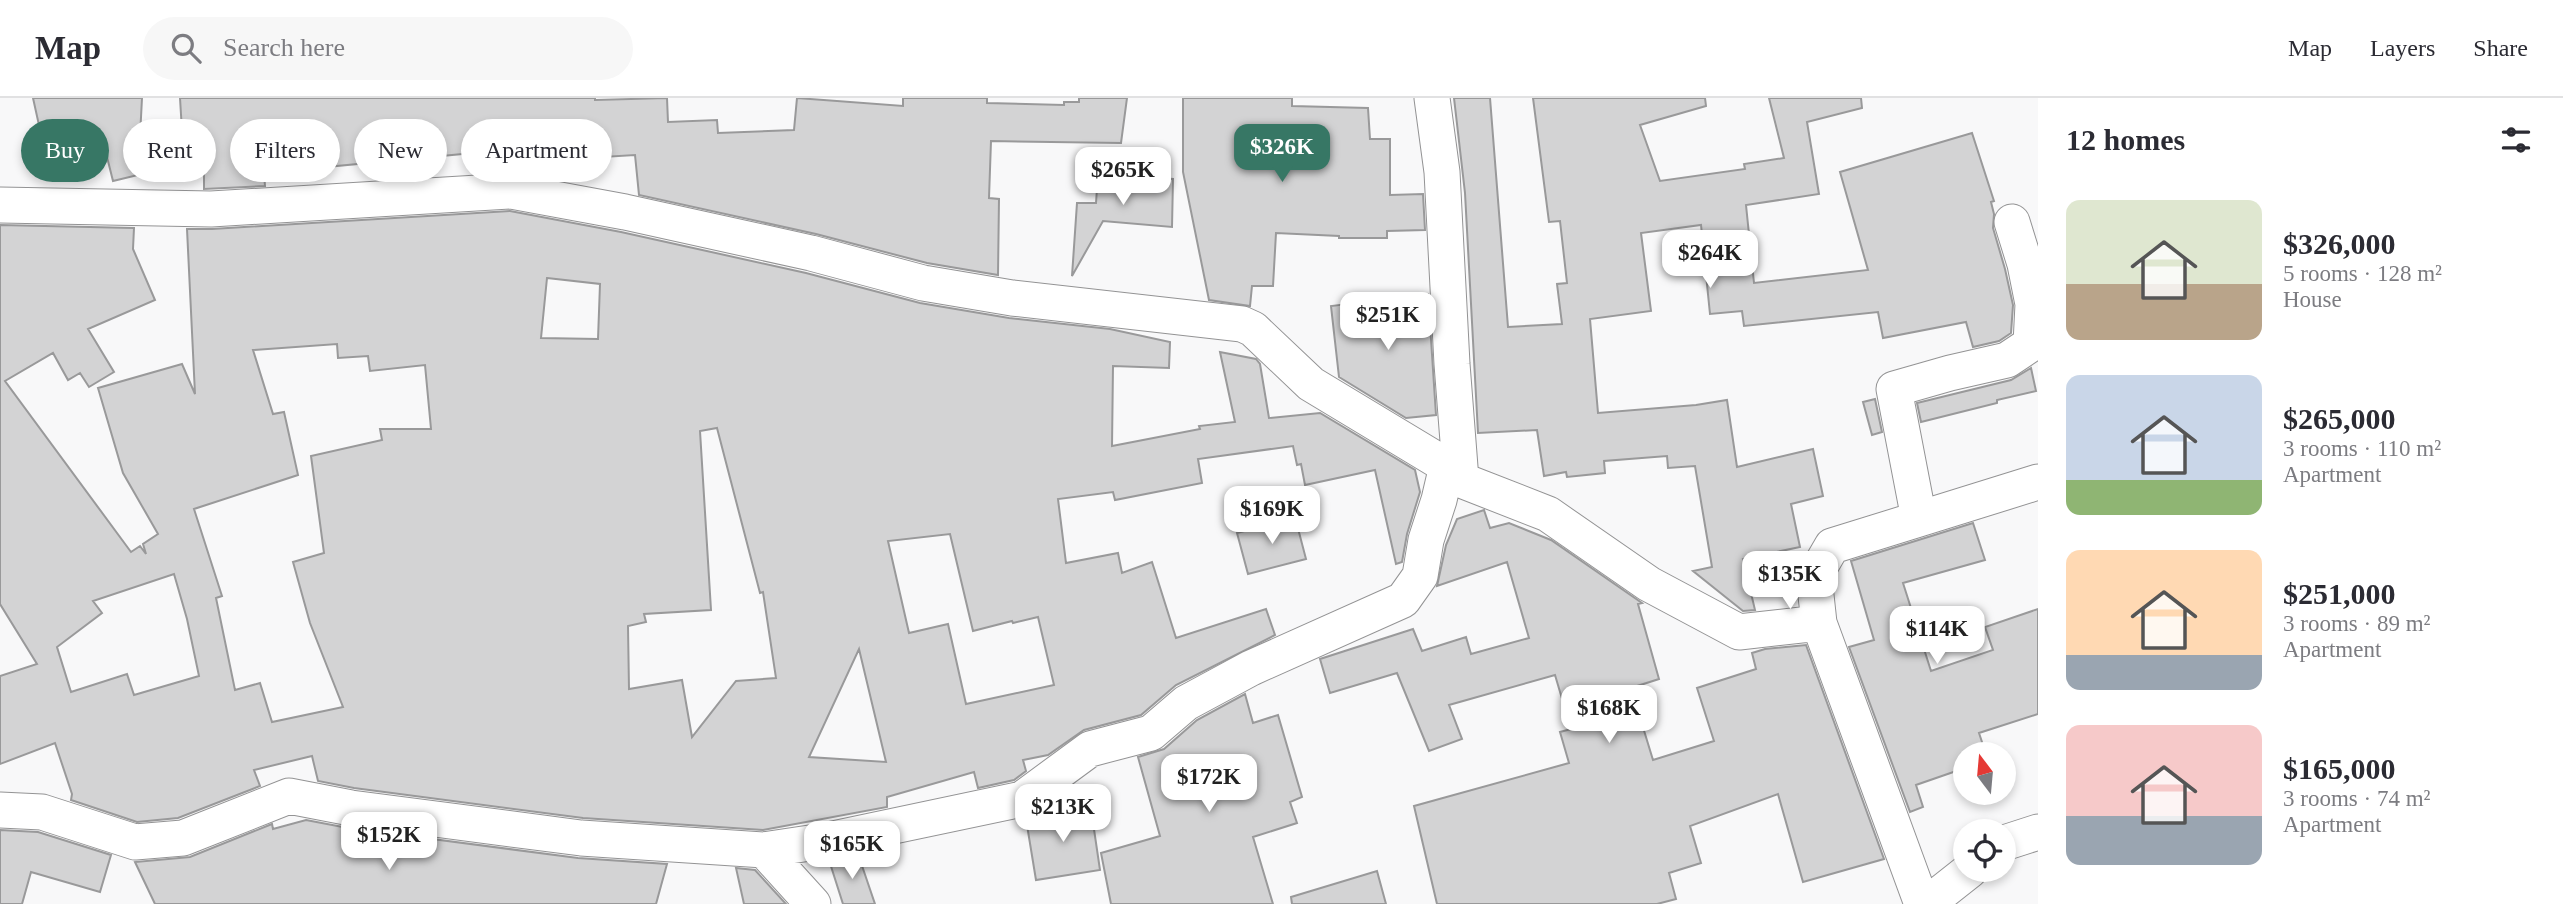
<!DOCTYPE html>
<html lang="en">
<head>
<meta charset="utf-8">
<style>
	:root { --surface:#fff; --page:#f7f7f7; --text:#2b2b33; --muted:#7c7c81; --line:#e1e1e2; --accent:#377765 }
	body { margin:0; font-family:"Times New Roman",serif; background:var(--page); color:var(--text); height:100vh; display:flex; flex-direction:column; font-size:26px; white-space:nowrap }
	* { box-sizing:border-box; margin:0 }
	p { font-size:23px; color:var(--muted) }
	.icon { flex:none; width:38px; height:38px; fill:none; stroke:currentColor; stroke-width:2; stroke-linecap:round; stroke-linejoin:round }
	.map { position:relative; flex:1; overflow:hidden }
	.panel { display:flex; flex-direction:column; background:var(--surface); width:525px }
	.panel>* { flex:none }
	.top-card { position:absolute; left:21px; top:21px; width:665px; height:63px; display:flex; gap:14px }
	.needle { width:46px; rotate:344deg }
	.fabs { position:absolute; left:1953px; top:644px; display:grid; gap:14px }
	.fabs a { display:grid; place-items:center; width:63px; height:63px; border-radius:50%; background:var(--surface); box-shadow:0 4px 10px #0003; font-size:35px }
	.price { position:absolute; translate:-50% -60px; padding:0 16px; border-radius:14px; background:#fff; color:#222; font-size:23px; line-height:46px; filter:drop-shadow(0 2px 4px #0008) }
	.price::after { content:''; position:absolute; left:50%; top:42px; width:21px; height:16px; margin-left:-10px; background:inherit; clip-path:polygon(0 0,100% 0,50% 100%) }
	.price.active { background:var(--accent); color:#fff }
	ul { padding:0; list-style:none }
	li { display:flex; align-items:center; gap:21px; height:175px; padding:0 28px }
	li span { display:grid; place-items:center; flex:none; width:196px; height:140px; border-radius:14px; color:#555 }
	li>.icon { margin-inline-start:auto }
	span .icon { width:84px; height:84px; fill:#fffc; stroke-width:1 }
	li b { font-size:30px }
	h2 { display:flex; justify-content:space-between; align-items:center; height:84px; padding:0 28px; font-size:30px }
	.pill { padding:0 24px; border-radius:32px; background:var(--surface); box-shadow:0 4px 10px #0003; font-size:24px; line-height:63px }
	.pill.active { background:var(--accent); color:#fff }
	header { display:flex; align-items:center; gap:42px; box-sizing:border-box; height:98px; padding:0 35px; background:var(--surface); border-bottom:2px solid var(--line) }
	header strong { font-size:33px }
	nav { display:flex; gap:38px; margin-inline-start:auto; font-size:24px }
	.search { width:490px; height:63px; background:var(--page); display:flex; align-items:center; gap:18px; box-sizing:border-box; padding:0 24px; border-radius:38px; color:var(--muted); font-size:26px }
	main { display:flex; flex:1; min-height:0 }
	.map>svg:first-child { display:block }
	.building { fill:#d3d3d4; stroke:#99999a; stroke-width:2; fill-rule:evenodd }
	.lines { fill:none; stroke-linecap:round; stroke-linejoin:round }
	.street-casing { stroke:#939394; stroke-width:37 }
	.street { stroke:#fff; stroke-width:35 }
</style>
</head>
<body>
<header>
<strong>Map</strong>
<div class="search"><svg class="icon" aria-label="search" viewBox="0 0 24 24"><circle cx="10" cy="10" r="6"/><path d="M15 15l6 6"/></svg>Search here</div>
<nav><a>Map</a><a>Layers</a><a>Share</a></nav>
</header>
<main>
<div class="map">
<svg width="2038" height="806" viewBox="0 0 2038 806">
	<rect width="100%" height="100%" fill="#f8f8f9"/>
	<path class="building" d="M33 0H142L138 77 113 83 106 55 48 68Z
		M180 0H595V2L667 0 668 24 717 22 718 35 794 32 797 0 903 8V0H987V5L1064 7V4H1079V0H1127L1121 45 991 43 989 100 999 101 998 177 927 165 816 136 639 97 635 57 603 59V55L530 59 531 50 494 53 264 75 265 88 204 91V61L184 66Z
		M1183 0H1292V8L1368 10 1370 41H1390V97L1423 96 1425 132 1387 133V140H1339V138L1276 135 1273 188H1252L1250 208 1209 202 1183 74Z
		M1454 0H1490L1508 229 1562 226 1557 186 1567 185 1560 123 1549 124 1533 0H1705L1706 8 1640 27 1660 83 1745 71 1744 66 1784 60 1769 0H1861L1862 10 1807 24 1819 96 1746 107 1754 185 1868 172 1840 74 1972 35 1994 103 1991 104 1994 116 1993 130 2005 171 2013 207 2011 235 1999 243 1973 249 1966 224 1883 240 1878 214 1744 228 1742 213 1710 216 1701 127 1641 135 1651 213 1590 221 1598 315 1696 307 1727 302 1737 369 1813 351 1823 398 1791 406 1800 449 1743 461 1755 512 1743 513 1693 473 1712 469 1695 368 1668 370 1667 358 1604 363 1605 375 1567 379 1566 374 1544 378 1537 332 1478 335 1465 95Z
		M1098 76 1173 81 1172 129 1103 123 1072 178 1077 105H1096Z
		M510 113 621 134 806 175 920 205 1009 220 1110 231 1170 244 1169 270 1113 268 1112 348 1200 331 1199 328 1235 324 1220 254 1256 261 1260 266 1269 320 1320 315 1415 372 1420 394 1407 436 1402 464 1396 466 1375 372 1305 387 1301 366 1297 367 1293 348 1198 361 1202 385 1115 402 1113 394 1058 401 1066 465 1118 455 1122 475 1152 464 1176 540 1266 511 1275 537 1176 587 1141 617 1084 632 1048 657 1023 662 1026 673 1014 682 978 690 974 674 887 699V709L763 732 583 720 354 690 318 683 312 658 254 672 260 688 178 720 137 724 71 702 72 696 55 645 0 666V578L37 566 0 506V127L134 130 133 151 155 202 88 231 114 274 89 289 80 275 68 282 53 255 5 283 131 454 140 448 146 456 143 446 158 436 123 375 98 290 182 266 195 296 187 131H212ZM547 180 600 186 598 241 541 240ZM337 246 338 260 368 258 370 273 425 267 431 331H380L382 342 311 358 324 455 293 464 310 525 343 609 272 624 260 585 235 592 216 500 222 498 194 411 298 377 284 314 273 316 253 252ZM717 330 760 495 763 494 776 580 736 583 692 639 682 582 629 591 628 528 646 524 644 516 711 512 700 333ZM950 436 973 533 1012 523 1013 525 1038 519 1054 587 966 606 948 526 909 535 888 443ZM174 476 187 521 199 578 134 597 127 576 71 594 57 549 102 515 93 503ZM859 551 886 664 809 659Z
		M1428 196 1436 317 1406 320 1339 279 1331 208Z
		M2031 270 2036 293 1997 302V305L1921 324 1917 305 2011 282Z
		M1875 301 1882 334 1872 337 1863 304Z
		M1484 412 1490 430 1509 425 1551 442 1642 505 1638 506 1659 581 1631 590 1653 662 1714 643 1697 590 1756 571 1752 555 1765 551 1806 547 1884 761 1803 784 1778 696 1690 728 1701 765 1669 775 1676 801 1657 806H1437L1414 708 1569 665 1560 634 1571 631 1555 577 1449 607 1462 641 1429 653 1397 575 1330 595 1320 561 1413 531 1422 553 1466 539 1471 556 1529 540 1507 464 1437 488 1446 447 1457 421Z
		M1295 419 1306 461 1248 476 1237 435Z
		M1973 425 1985 462 1903 485 1931 573 1993 552 1985 529 2038 511V616L1979 635 1986 656H1965V670L1916 687 1923 709 1910 714 1849 549 1874 542 1851 463Z
		M1245 596 1253 625 1278 617 1302 699 1290 704 1297 725 1253 739 1273 806H1111L1101 755 1160 738 1138 659 1164 651 1197 622Z
		M1091 711 1100 772 1036 782 1026 721Z
		M306 722 348 730 578 760 667 766 656 806H155L135 764 190 759 272 726 273 731Z
		M0 732 38 734 111 757 100 794 31 774 22 806H0Z
		M858 756 875 806H843L829 762Z
		M736 770 755 772 786 806H744Z
		M1377 773 1386 806H1292L1291 799Z"/>
	<g class="lines">
		<defs>
			<path id="street" d="M1432 0 1442 74 1452 266 1461 382
				M0 107 211 111 511 93 625 114 811 155 923 185 1012 200 1242 226 1253 231 1311 286 1447 368 1461 382 1548 416 1649 486 1739 534 1819 525
				M1919 421 1894 291 1950 275 2007 262 2031 246 2033 206 2025 166 2012 124
				M0 712 42 714 135 744 183 740 289 698 351 710 581 740 764 752 813 806
				M2004 745 2038 734
				M764 752 823 743 1022 701 1090 651 1151 635 1186 605 1251 570 1403 502 1420 478 1426 442 1439 402 1447 368
				M1922 806 1819 525 1814 479 1832 448 2038 384
				M1927 806 1970 772"/>
		</defs>
		<use href="#street" class="street-casing"/>
		<use href="#street" class="street"/>
	</g>
</svg>
<div class="fabs">
<a><svg class="needle" viewBox="-14 -14 28 28"><path d="M0-13l5 13h-10z" fill="#e53935"/><path d="M0 13l5-13h-10z" fill="#7c7c81"/></svg></a>
<a><svg class="icon" aria-label="locate" viewBox="0 0 24 24"><circle cx="12" cy="12" r="6"/><path d="M12 2v4M12 18v4M2 12h4M18 12h4"/></svg></a>
</div>
<b class="price active" style="left:1282px;top:86px">$326K</b>
<b class="price" style="left:1123px;top:109px">$265K</b>
<b class="price" style="left:1710px;top:192px">$264K</b>
<b class="price" style="left:1388px;top:254px">$251K</b>
<b class="price" style="left:1272px;top:448px">$169K</b>
<b class="price" style="left:1790px;top:513px">$135K</b>
<b class="price" style="left:1937px;top:568px">$114K</b>
<b class="price" style="left:1609px;top:647px">$168K</b>
<b class="price" style="left:1209px;top:716px">$172K</b>
<b class="price" style="left:1063px;top:746px">$213K</b>
<b class="price" style="left:389px;top:774px">$152K</b>
<b class="price" style="left:852px;top:783px">$165K</b>
<div class="top-card">
<a class="pill active">Buy</a>
<a class="pill">Rent</a>
<a class="pill">Filters</a>
<a class="pill">New</a>
<a class="pill">Apartment</a>
</div>
</div>
<section class="panel">
<h2>12 homes<svg class="icon" aria-label="filters" viewBox="0 0 24 24"><path d="M4 7h16M4 17h16"/><circle cx="9" cy="7" r="2"/><circle cx="15" cy="17" r="2"/></svg></h2>
<ul>
<li><span style="background:linear-gradient(#dfe7d0 60%,#b9a48a 0)"><svg class="icon" aria-label="home" viewBox="0 0 24 24"><path d="M3 11l9-7 9 7M6 9v11h12V9"/></svg></span><div><b>$326,000</b><p>5 rooms · 128 m²</p><p>House</p></div></li>
<li><span style="background:linear-gradient(#c9d6e8 75%,#8fb573 0)"><svg class="icon" aria-label="home" viewBox="0 0 24 24"><path d="M3 11l9-7 9 7M6 9v11h12V9"/></svg></span><div><b>$265,000</b><p>3 rooms · 110 m²</p><p>Apartment</p></div></li>
<li><span style="background:linear-gradient(#ffd9b3 75%,#9aa5b1 0)"><svg class="icon" aria-label="home" viewBox="0 0 24 24"><path d="M3 11l9-7 9 7M6 9v11h12V9"/></svg></span><div><b>$251,000</b><p>3 rooms · 89 m²</p><p>Apartment</p></div></li>
<li><span style="background:linear-gradient(#f6c9c9 65%,#9aa5b1 0)"><svg class="icon" aria-label="home" viewBox="0 0 24 24"><path d="M3 11l9-7 9 7M6 9v11h12V9"/></svg></span><div><b>$165,000</b><p>3 rooms · 74 m²</p><p>Apartment</p></div></li>
</ul>
</section>
</main>
</body>
</html>
